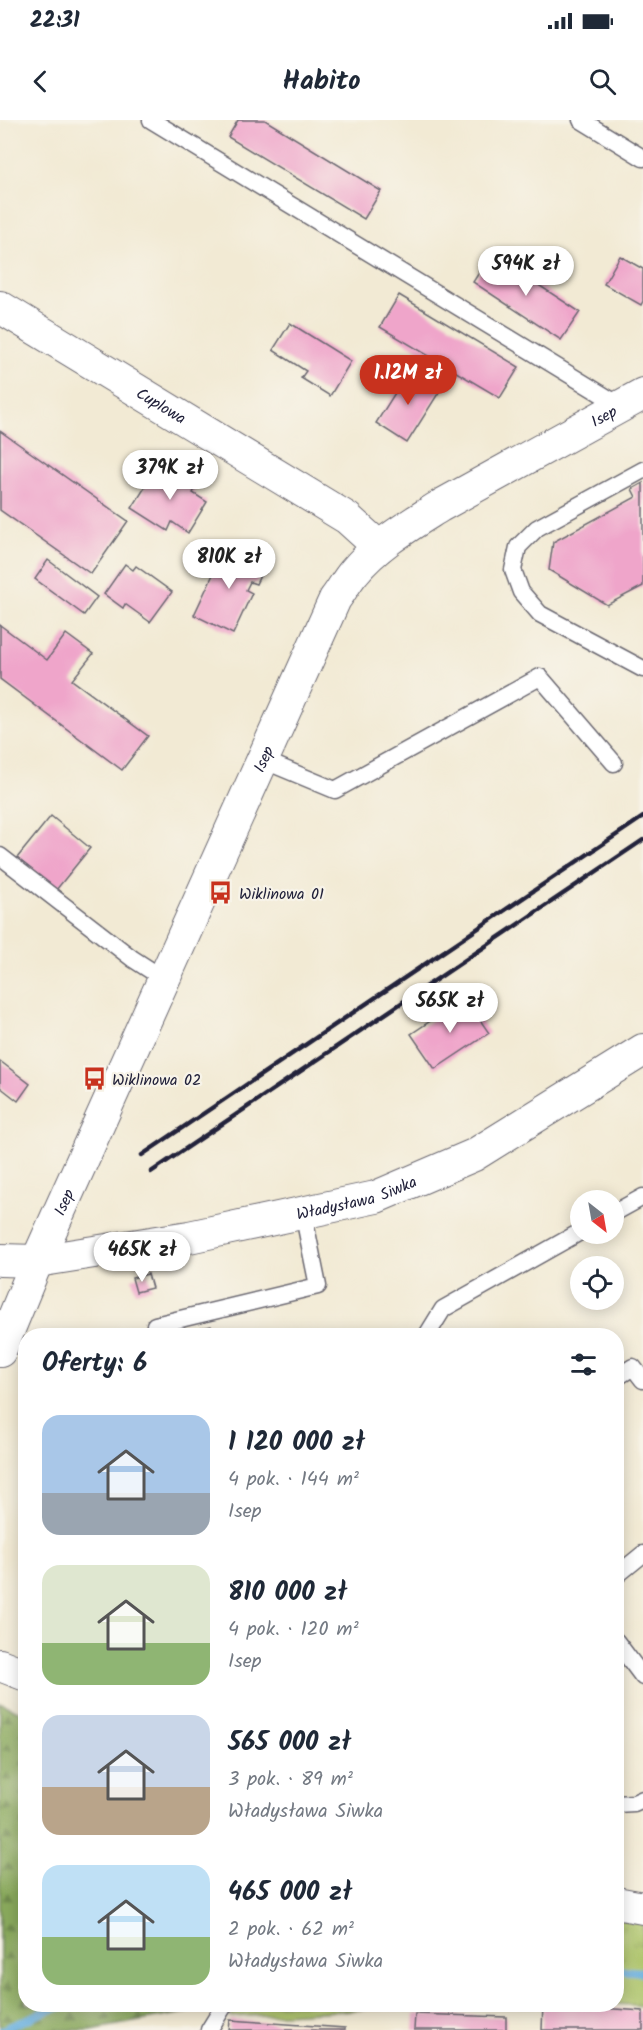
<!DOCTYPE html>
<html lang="pl">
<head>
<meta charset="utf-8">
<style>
	:root { --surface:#fff; --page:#f6f6f7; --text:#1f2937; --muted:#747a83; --accent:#c8321e }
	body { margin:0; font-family:Kalam,sans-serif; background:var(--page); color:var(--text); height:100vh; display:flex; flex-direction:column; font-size:22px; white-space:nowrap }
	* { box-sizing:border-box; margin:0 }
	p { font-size:20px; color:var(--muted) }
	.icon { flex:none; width:33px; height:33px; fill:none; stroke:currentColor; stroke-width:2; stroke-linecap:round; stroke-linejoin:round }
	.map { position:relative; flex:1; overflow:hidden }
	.details { position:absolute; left:18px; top:1208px; width:606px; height:684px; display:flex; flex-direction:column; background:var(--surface); border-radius:24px; box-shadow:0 3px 15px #0003 }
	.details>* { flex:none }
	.needle { width:39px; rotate:149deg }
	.tools { position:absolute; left:570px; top:1070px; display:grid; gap:12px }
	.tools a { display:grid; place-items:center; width:54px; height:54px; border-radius:50%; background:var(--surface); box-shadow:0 3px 15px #0003; font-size:30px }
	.price { position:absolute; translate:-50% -51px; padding:0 14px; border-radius:21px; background:#fff; color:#222; font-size:20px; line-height:39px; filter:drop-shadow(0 2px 3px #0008) }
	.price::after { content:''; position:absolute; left:50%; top:36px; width:18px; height:14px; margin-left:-9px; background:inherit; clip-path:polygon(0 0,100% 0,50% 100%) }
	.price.current { background:var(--accent); color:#fff }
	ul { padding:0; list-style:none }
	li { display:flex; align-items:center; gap:18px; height:150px; padding:0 24px }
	li span { display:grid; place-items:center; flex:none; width:168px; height:120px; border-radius:18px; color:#555 }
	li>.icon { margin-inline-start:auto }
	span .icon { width:72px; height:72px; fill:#fffc; stroke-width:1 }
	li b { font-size:26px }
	h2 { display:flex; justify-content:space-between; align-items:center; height:72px; padding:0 24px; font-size:26px }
	.status { display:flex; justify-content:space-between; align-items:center; height:42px; padding:0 30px; background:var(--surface); direction:ltr }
	.status svg { height:16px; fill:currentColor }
	header { display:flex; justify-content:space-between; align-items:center; height:78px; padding:0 24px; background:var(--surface); font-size:27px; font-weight:700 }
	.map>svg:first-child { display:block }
	.grass { fill:url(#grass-tufts); stroke:#677252; stroke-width:1.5 }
	.forest { fill:url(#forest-firs); stroke:#56664c; stroke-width:1.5 }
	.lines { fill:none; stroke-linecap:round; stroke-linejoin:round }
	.stream { stroke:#66aede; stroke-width:8 }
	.building { fill:#efa5ca }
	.service-casing { stroke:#6b6871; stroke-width:19 }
	.minor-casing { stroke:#6b6871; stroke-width:34 }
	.service { stroke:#fff; stroke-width:16 }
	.minor { stroke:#fff; stroke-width:32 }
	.rail { stroke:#22223b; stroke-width:4.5 }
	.labels { text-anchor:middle; stroke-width:4.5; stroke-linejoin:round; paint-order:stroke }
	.street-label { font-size:16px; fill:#22223b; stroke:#f7f3e8 }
	.poi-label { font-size:16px; fill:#22223b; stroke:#f7f3e8; text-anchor:start }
</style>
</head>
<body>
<div class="status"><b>22:31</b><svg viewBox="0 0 49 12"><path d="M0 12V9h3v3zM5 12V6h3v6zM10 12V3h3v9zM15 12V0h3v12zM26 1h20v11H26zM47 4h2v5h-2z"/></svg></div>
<header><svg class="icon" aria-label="back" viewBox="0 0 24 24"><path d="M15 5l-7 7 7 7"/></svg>Habito<svg class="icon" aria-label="search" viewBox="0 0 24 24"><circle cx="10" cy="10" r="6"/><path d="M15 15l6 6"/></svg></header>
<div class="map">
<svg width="643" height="1910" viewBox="0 0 643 1910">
	<defs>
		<pattern id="grass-tufts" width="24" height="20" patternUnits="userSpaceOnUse" patternTransform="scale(1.5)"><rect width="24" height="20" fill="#acc368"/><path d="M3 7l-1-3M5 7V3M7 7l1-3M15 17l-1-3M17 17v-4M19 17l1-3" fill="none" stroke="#94a75b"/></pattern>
		<pattern id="forest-firs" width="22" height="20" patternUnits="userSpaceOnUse" patternTransform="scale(1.5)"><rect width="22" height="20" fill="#89a95c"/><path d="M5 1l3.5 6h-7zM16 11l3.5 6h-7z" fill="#70894d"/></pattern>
	</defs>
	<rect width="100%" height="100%" fill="#f7f3e8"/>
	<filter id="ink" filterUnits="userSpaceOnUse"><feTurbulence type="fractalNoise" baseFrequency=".0167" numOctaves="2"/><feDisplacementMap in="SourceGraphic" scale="12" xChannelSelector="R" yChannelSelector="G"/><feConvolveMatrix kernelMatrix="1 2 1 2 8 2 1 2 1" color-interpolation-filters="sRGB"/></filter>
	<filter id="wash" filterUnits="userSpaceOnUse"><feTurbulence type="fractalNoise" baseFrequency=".008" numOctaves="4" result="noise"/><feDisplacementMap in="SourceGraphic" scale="24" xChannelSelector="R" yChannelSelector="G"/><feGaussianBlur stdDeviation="1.35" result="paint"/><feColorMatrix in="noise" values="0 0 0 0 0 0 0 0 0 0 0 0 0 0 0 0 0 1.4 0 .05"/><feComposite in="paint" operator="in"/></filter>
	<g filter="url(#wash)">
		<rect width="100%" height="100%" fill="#f2ead4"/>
		<path class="grass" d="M617 1795 643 1801V1886L616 1884 391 1888 230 1897 240 1884H616Z"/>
		<path class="forest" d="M0 1583 25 1594 26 1884H194L189 1892 90 1910H0Z"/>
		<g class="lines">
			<path class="stream" d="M616 1850 643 1852
				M2 1910 44 1892 69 1884"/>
		</g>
		<g id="blocks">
			<path class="building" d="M238 0H265L381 71 364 99 228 17Z
				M491 134 580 192 561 220 473 162Z
				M620 136 643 149V181L641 185 604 164Z
				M399 175 519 247 500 278 380 207Z
				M290 203 351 241 330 276 301 258 306 251 273 230Z
				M410 249 441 269 407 323 376 303Z
				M0 311 128 401 91 454 0 390Z
				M159 345 196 367 193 373 207 382 188 413 172 402 168 411 132 388Z
				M643 363V466L607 485 549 450 553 422 636 377 632 369Z
				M226 427 265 445 256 464 250 462 246 470 252 473 233 514 194 495Z
				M48 440 97 477 84 495 35 459Z
				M125 444 133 450 136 446 172 472 150 502 125 484 123 488 104 474Z
				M0 505 47 540 66 514 93 534 72 560 148 616 122 650 0 559Z
				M51 696 90 728 56 770 17 738Z
				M465 878 489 913 435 949 411 914Z
				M0 941 30 964 18 981 0 967Z
				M148 1154 152 1168 136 1172 132 1158Z
				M211 1206 216 1215H189L202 1208Z
				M543 1884 643 1891V1910H542Z
				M415 1894 506 1897V1910H414Z
				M230 1900 345 1908V1910H229Z"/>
		</g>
	</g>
	<g filter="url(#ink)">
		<use href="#blocks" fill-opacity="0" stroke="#6b6871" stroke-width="1.5"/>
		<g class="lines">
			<defs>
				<path id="service" d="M151 0 621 286
					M581 0 643 38
					M643 350 537 408 518 427 513 450 521 472 540 494 643 549
					M263 640 335 670 540 557 614 643
					M0 736 133 839 164 859
					M614 1093 643 1077
					M155 1205 318 1166 303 1092
					M427 1215 443 1189 580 1112
					M616 1258 633 1247 643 1260
					M616 1456 643 1434
					M616 1521 643 1557
					M616 1684 634 1683 643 1679
					M209 1910 225 1884"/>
				<g id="minor">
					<path id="s1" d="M0 187 347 398 379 427"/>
					<path id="s2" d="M0 1140 37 1141 189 1117 376 1077 474 1035 643 930"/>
					<path id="s3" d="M0 1231 37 1141 335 479C342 470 347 460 354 452 377 424 410 405 440 386L643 274"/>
					<path d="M0 1545 26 1555"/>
					<path d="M616 1783 643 1788"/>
				</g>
			</defs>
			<use href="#service" class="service-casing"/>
			<use href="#minor" class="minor-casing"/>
			<use href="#service" class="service"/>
			<use href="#minor" class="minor"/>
			<path class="rail" d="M142 1035 643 697
				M151 1052 643 720"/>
		</g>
	</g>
	<defs>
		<symbol id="bus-bare" viewBox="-9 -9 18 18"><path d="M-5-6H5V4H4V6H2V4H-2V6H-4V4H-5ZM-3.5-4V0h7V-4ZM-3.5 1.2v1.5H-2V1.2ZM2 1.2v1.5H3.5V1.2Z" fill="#c8321e" stroke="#f7f3e8" stroke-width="2.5" paint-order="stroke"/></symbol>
	</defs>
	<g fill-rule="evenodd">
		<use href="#bus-bare" x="204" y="756" width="33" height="33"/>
		<use href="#bus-bare" x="78" y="942" width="33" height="33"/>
	</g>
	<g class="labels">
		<g class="street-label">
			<text dy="6" stroke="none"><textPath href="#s1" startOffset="189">Cuplowa</textPath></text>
			<text dy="6" stroke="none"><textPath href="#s3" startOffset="1152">Isep</textPath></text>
			<text dy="6" stroke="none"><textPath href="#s3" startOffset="648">Isep</textPath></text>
			<text dy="6" stroke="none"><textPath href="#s2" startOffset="363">Władysława Siwka</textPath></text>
			<text dy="6" stroke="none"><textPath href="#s3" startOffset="162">Isep</textPath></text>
		</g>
		<g class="poi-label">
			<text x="239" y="779">Wiklinowa 01</text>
			<text x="112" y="965">Wiklinowa 02</text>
		</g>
	</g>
</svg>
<div class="tools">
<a><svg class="needle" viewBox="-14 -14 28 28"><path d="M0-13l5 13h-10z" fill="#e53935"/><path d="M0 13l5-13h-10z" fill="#747a83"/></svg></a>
<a><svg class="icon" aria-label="locate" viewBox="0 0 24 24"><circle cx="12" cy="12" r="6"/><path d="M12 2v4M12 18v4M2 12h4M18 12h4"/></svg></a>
</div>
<b class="price" style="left:526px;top:177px">594K zł</b>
<b class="price current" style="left:408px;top:286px">1.12M zł</b>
<b class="price" style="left:170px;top:381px">379K zł</b>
<b class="price" style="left:229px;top:470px">810K zł</b>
<b class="price" style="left:450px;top:914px">565K zł</b>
<b class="price" style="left:142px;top:1163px">465K zł</b>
<section class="details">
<h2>Oferty: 6<svg class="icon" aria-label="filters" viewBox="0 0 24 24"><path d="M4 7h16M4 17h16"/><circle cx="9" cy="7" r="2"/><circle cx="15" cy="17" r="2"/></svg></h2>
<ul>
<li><span style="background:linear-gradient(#a9c7e8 65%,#9aa5b1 0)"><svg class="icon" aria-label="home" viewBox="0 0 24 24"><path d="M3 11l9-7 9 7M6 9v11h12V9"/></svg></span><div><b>1 120 000 zł</b><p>4 pok. · 144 m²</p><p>Isep</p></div></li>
<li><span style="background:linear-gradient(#dfe7d0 65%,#8fb573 0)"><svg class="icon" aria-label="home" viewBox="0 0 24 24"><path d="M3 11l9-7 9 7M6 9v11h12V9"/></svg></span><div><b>810 000 zł</b><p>4 pok. · 120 m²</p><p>Isep</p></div></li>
<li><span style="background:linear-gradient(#c9d6e8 60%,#b9a48a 0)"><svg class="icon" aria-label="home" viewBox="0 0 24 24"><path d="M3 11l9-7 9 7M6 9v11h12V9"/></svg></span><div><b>565 000 zł</b><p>3 pok. · 89 m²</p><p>Władysława Siwka</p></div></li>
<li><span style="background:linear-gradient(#bfe0f5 60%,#8fb573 0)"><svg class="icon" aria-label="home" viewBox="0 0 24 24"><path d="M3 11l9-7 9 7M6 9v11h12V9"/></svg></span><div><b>465 000 zł</b><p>2 pok. · 62 m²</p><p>Władysława Siwka</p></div></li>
</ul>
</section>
</div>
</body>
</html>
